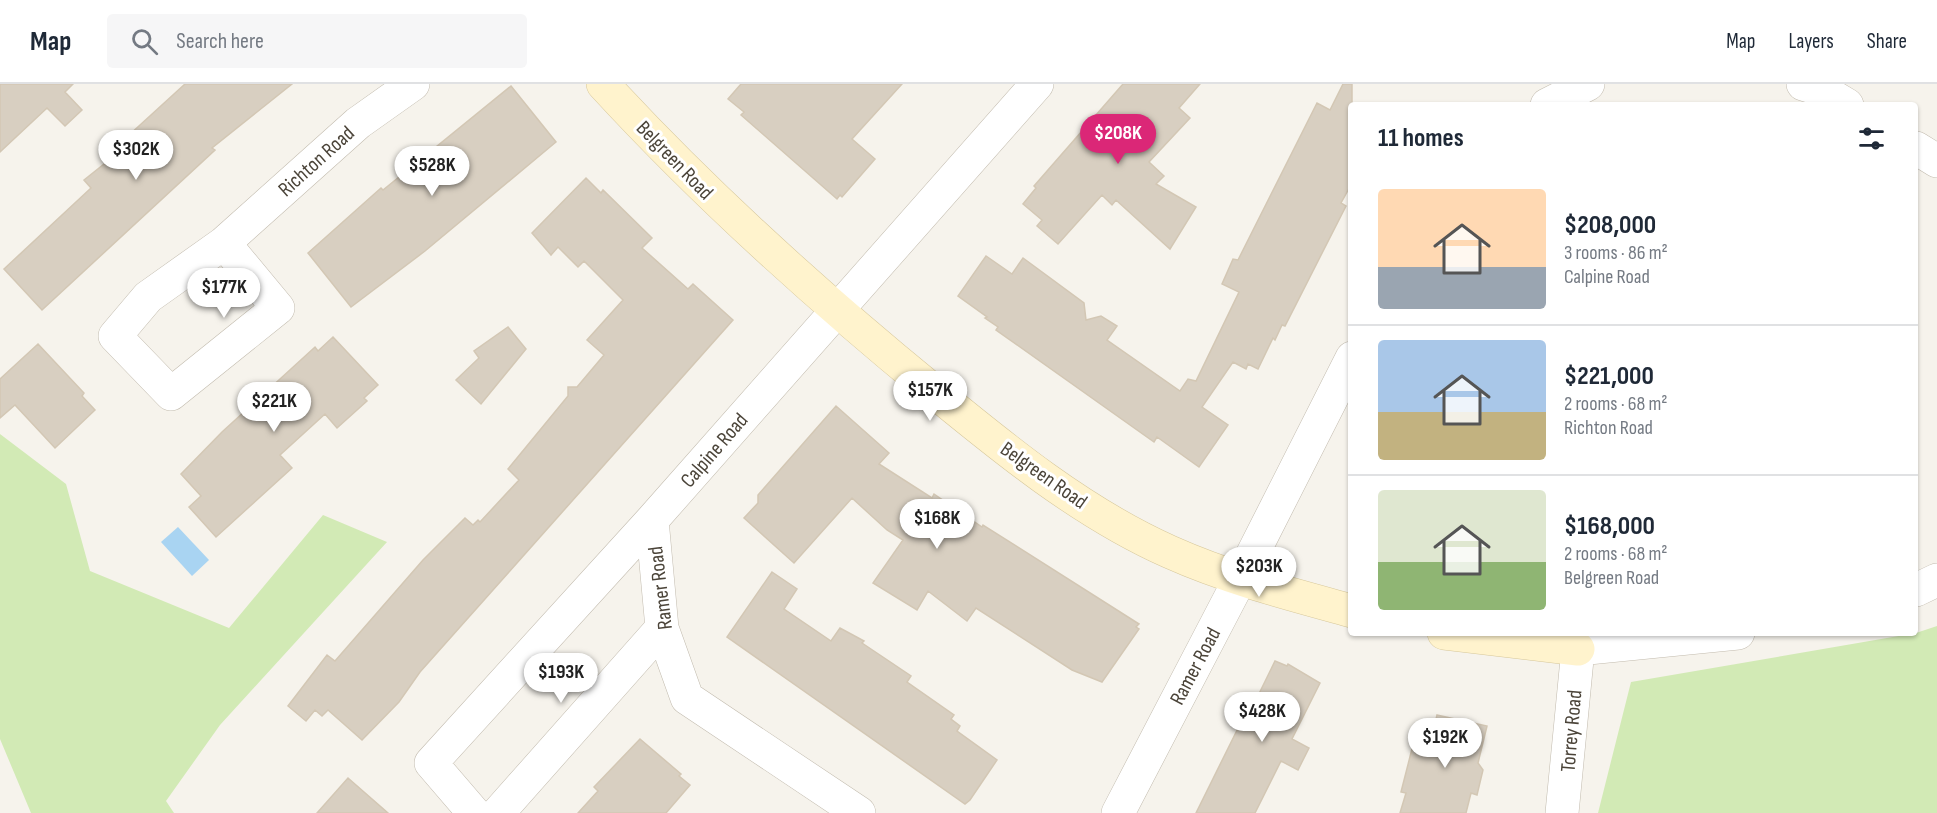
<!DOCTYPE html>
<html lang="en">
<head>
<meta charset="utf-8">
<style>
	:root { --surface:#fff; --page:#f6f6f7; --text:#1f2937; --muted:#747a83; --line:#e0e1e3; --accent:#db2777 }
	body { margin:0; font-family:"Sofia Sans Condensed",sans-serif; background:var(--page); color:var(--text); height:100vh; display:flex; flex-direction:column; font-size:22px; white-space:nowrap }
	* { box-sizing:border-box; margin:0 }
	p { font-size:20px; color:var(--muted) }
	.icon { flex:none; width:33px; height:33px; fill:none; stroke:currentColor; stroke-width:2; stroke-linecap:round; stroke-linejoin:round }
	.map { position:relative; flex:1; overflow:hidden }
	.sheet { position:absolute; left:1348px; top:18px; width:570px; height:534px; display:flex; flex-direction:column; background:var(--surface); border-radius:6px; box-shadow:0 2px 4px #0004 }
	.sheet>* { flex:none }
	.price { position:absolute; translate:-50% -51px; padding:0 14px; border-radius:21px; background:#fff; color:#222; font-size:20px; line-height:39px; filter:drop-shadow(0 2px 3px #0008) }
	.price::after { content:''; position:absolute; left:50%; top:36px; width:18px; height:14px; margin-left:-9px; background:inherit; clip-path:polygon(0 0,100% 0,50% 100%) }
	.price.on { background:var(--accent); color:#fff }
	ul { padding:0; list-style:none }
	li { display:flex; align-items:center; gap:18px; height:150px; padding:0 30px }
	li+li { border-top:2px solid var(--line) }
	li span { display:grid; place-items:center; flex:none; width:168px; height:120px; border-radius:6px; color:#555 }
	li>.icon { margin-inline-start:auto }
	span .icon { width:72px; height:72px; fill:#fffc; stroke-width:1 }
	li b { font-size:26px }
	h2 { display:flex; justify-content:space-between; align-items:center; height:72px; padding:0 30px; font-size:26px }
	header { display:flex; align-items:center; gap:36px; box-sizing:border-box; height:84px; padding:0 30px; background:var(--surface); border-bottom:2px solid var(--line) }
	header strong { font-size:28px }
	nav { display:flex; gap:33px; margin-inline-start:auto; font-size:21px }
	.search { width:420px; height:54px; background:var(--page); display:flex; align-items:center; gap:15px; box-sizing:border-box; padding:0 21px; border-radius:6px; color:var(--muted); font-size:22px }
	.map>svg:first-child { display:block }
	.green { fill:#d2eab5 }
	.water { fill:#a9d4f2 }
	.building { fill:#d8cfc1; stroke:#d3c7b4; stroke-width:1.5 }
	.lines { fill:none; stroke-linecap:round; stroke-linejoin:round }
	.street-casing { stroke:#c2bbae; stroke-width:34 }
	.secondary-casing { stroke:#d6c79b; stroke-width:34 }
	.street { stroke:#fff; stroke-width:33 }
	.secondary { stroke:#fff3cd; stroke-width:33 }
	.labels { text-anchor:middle; stroke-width:6; stroke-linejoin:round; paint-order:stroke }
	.street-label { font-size:21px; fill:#4b4439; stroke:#fff }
</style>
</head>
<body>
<header>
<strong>Map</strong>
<div class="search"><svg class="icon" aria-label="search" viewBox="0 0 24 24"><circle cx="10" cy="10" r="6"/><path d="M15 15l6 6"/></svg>Search here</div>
<nav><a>Map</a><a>Layers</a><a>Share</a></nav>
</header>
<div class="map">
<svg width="1937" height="729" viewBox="0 0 1937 729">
	<rect width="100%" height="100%" fill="#f6f3ec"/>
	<path class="green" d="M0 350 66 400 90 487 229 544 323 431 387 458 220 641 166 717 174 729H31L0 655Z
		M1937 542V729H1598L1631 598 1916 549Z"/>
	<path class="water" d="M178 443 209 476 192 492 161 458Z"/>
	<path class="building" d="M0 0H73L65 8 82 26 65 42 47 24 0 68Z
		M185 0H292L212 64 215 66 42 226 4 185 91 104 84 96 109 76 106 72Z
		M741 0H902L852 55 875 75 842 113 840 111 837 115 741 31 744 28 728 15Z
		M1123 0H1200L1179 24 1190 34 1149 78 1164 92 1156 100 1196 123 1170 165 1116 116 1112 121 1102 111 1058 160 1037 142 1042 136 1023 120 1036 104 1034 102Z
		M1343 0H1352V99L1341 119 1346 122 1285 242 1282 241 1275 256 1273 254 1258 285 1248 280 1246 285 1233 278 1202 323 1228 341 1199 383 1157 353 1154 358 996 246 998 243 985 234 987 233 958 212 986 172 1012 190 1023 174 1084 219 1086 236 1101 232 1117 242 1107 256 1180 307 1188 295 1196 297 1239 208 1222 200 1233 175 1238 176 1317 19 1330 26Z
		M511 2 556 58 425 167 351 223 308 169 381 104 383 106Z
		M586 94 601 109 603 106 652 154 642 164 688 205 693 200 733 236 420 588 399 618 362 656 328 626 322 632 315 626 306 637 288 622 327 571 335 577 423 476 465 434 473 441 478 436 480 438 519 396 508 385 568 312V303H577L604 271 587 256 623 216 584 177 578 183 558 163 551 171 532 149Z
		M508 243 526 265 481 320 456 296 479 274 474 267Z
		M333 253 378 301 364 314 367 317 337 344 325 330 280 371 292 384 216 453 189 423 201 412 181 390 222 348 315 263 318 267Z
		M38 260 84 309 82 312 95 326 55 364 15 321 0 334V295Z
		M836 322 889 369 879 380 932 414 934 410 982 443 983 441 1139 540 1136 543 1139 545 1102 598 1072 586 976 524 967 537 928 507 917 526 873 499 903 456 887 446 852 414 794 479 744 434 758 419V411Z
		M772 488 797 505 784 525 831 557 840 544 864 557 862 559 911 592 907 598 954 631 951 635 960 642 957 647 997 676 970 716 965 720 727 553Z
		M1275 577 1287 582 1288 580 1320 599 1292 655 1309 664 1298 686 1281 677 1255 729H1196L1250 620 1253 622Z
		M1437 631 1487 642 1478 679 1483 686 1477 711 1471 709 1466 729H1400L1406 709 1401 708 1414 657 1430 661Z
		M640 655 681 690 679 692 690 701 666 729H578L598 707 594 703Z
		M348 694 388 729H317Z"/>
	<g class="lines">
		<defs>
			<path id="street" d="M1803 0 1822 6 1847 21
				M1547 21 1588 0
				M1916 64 1937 77
				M224 159 278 224 171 310 115 252 148 213Z
				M224 159 358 39 413 0
				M652 436 662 544 687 614 859 729
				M1916 506 1937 496
				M474 729 431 679 652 436 1037 0
				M498 729 662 544
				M1118 729 1240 495 1352 274
				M1562 729 1578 565 1738 549"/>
			<path id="secondary" d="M603 0C704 110 815 210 931 305 1004 365 1082 429 1170 468 1228 494 1290 510 1352 527
				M1444 549 1578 565"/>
		</defs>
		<use href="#street" class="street-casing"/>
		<use href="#secondary" class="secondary-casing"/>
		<use href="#street" class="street"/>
		<use href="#secondary" class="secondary"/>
	</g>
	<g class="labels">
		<g class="street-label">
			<text transform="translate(675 76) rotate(46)" y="7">Belgreen Road</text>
			<text transform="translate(316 77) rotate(-42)" y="7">Richton Road</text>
			<text transform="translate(714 366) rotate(-49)" y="7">Calpine Road</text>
			<text transform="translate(1044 391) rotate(35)" y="7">Belgreen Road</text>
			<text transform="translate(660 504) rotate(-97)" y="7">Ramer Road</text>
			<text transform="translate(1195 582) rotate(-62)" y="7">Ramer Road</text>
			<text transform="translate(1571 647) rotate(-85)" y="7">Torrey Road</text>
		</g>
	</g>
</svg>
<b class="price on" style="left:1118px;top:81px">$208K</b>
<b class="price" style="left:136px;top:97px">$302K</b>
<b class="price" style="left:432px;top:113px">$528K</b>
<b class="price" style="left:224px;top:235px">$177K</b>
<b class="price" style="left:930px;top:338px">$157K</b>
<b class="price" style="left:274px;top:349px">$221K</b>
<b class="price" style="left:937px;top:466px">$168K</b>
<b class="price" style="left:1259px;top:514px">$203K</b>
<b class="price" style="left:561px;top:620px">$193K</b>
<b class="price" style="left:1262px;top:659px">$428K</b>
<b class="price" style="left:1445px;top:685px">$192K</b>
<section class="sheet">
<h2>11 homes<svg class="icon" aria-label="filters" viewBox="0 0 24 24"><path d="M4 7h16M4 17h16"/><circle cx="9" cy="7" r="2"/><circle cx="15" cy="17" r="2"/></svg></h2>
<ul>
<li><span style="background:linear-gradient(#ffd9b3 65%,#9aa5b1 0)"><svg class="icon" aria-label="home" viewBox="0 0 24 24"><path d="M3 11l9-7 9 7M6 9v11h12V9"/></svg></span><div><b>$208,000</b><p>3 rooms · 86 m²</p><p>Calpine Road</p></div></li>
<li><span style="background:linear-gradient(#a9c7e8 60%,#c2b280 0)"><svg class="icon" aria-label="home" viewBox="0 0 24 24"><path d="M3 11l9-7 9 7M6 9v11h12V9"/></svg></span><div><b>$221,000</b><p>2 rooms · 68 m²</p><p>Richton Road</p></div></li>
<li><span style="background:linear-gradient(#dfe7d0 60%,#8fb573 0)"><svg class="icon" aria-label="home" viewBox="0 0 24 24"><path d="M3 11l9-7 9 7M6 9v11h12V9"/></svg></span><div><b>$168,000</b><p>2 rooms · 68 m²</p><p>Belgreen Road</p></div></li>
</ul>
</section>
</div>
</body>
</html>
